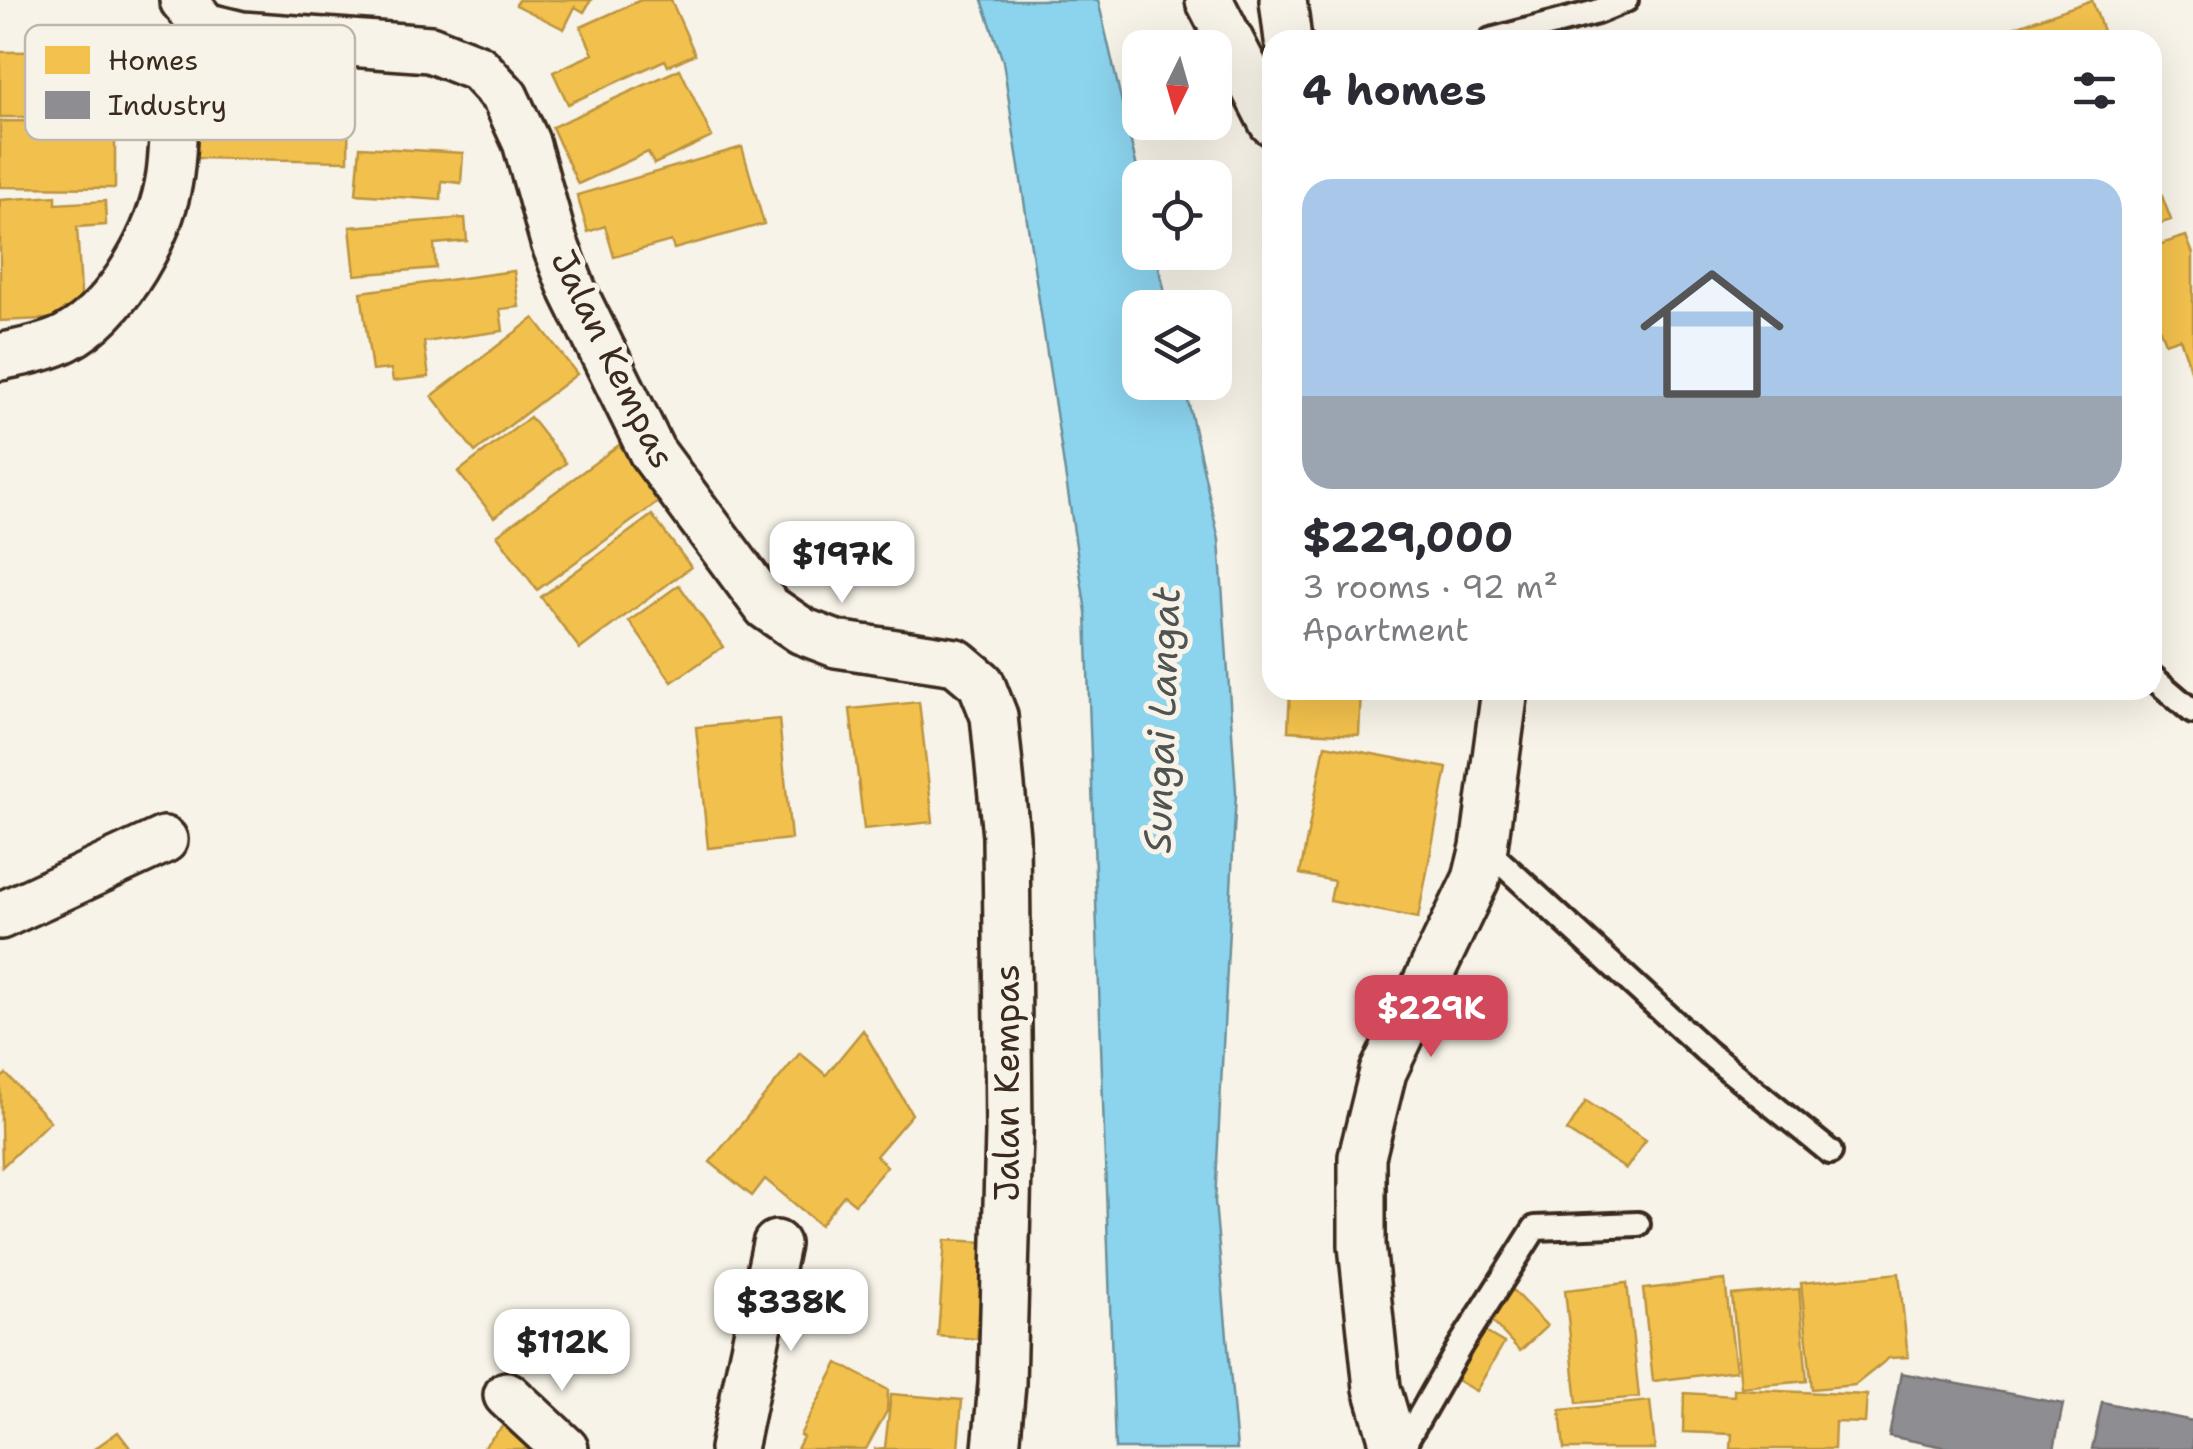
<!DOCTYPE html>
<html lang="en">
<head>
<meta charset="utf-8">
<style>
	:root { --surface:#fff; --page:#f7f7f7; --text:#2b2b33; --muted:#7c7c81; --line:#e1e1e2; --accent:#d1495b }
	body { margin:0; font-family:"Shantell Sans",sans-serif; background:var(--page); color:var(--text); height:100vh; display:flex; flex-direction:column; font-size:38px; white-space:nowrap }
	* { box-sizing:border-box; margin:0 }
	p { font-size:32px; color:var(--muted) }
	.icon { flex:none; width:55px; height:55px; fill:none; stroke:currentColor; stroke-width:2; stroke-linecap:round; stroke-linejoin:round }
	.map { position:relative; flex:1; overflow:hidden }
	.side { position:absolute; left:1262px; top:30px; width:900px; height:670px; display:flex; flex-direction:column; background:var(--surface); border-radius:30px; box-shadow:0 10px 40px #0002 }
	.side>* { flex:none }
	.needle { width:65px; rotate:185deg }
	.buttons { position:absolute; left:1122px; top:30px; display:grid; gap:20px }
	.buttons a { display:grid; place-items:center; width:110px; height:110px; border-radius:20px; background:var(--surface); box-shadow:0 10px 40px #0002; font-size:50px }
	.price { position:absolute; translate:-50% -85px; padding:0 22px; border-radius:20px; background:#fff; color:#222; font-size:32px; line-height:65px; filter:drop-shadow(0 2px 5px #0008) }
	.price::after { content:''; position:absolute; left:50%; top:60px; width:30px; height:22px; margin-left:-15px; background:inherit; clip-path:polygon(0 0,100% 0,50% 100%) }
	.price.on { background:var(--accent); color:#fff }
	ul { padding:0; list-style:none }
	li { display:grid; align-content:center; gap:20px; height:530px; padding:0 40px }
	li+li { border-top:2px solid var(--line) }
	li span { display:grid; place-items:center; height:310px; border-radius:30px; color:#555 }
	li>.icon { margin-inline-start:auto }
	span .icon { width:180px; height:180px; fill:#fffc; stroke-width:1 }
	li b { font-size:42px }
	h2 { display:flex; justify-content:space-between; align-items:center; height:120px; padding:0 40px; font-size:42px }
	.map>svg:first-child { display:block }
	.water { fill:#8cd4ee; stroke:#6c909b; stroke-width:2.5 }
	.homes { fill:#f2c14e; stroke:#bb9440; stroke-width:2.5 }
	.industry { fill:#8d8d92; stroke:#746f6f; stroke-width:2.5 }
	.lines { fill:none; stroke-linecap:round; stroke-linejoin:round }
	.service-casing { stroke:#3b2a1e; stroke-width:30 }
	.minor-casing { stroke:#3b2a1e; stroke-width:52 }
	.service { stroke:#f7f3e8; stroke-width:22 }
	.minor { stroke:#f7f3e8; stroke-width:45 }
	.labels { text-anchor:middle; stroke-width:10; stroke-linejoin:round; paint-order:stroke }
	.street-label { font-size:35px; fill:#3b2a1e; stroke:#f7f3e8 }
	.water-label { font-size:38px; font-style:italic; fill:#4f5452; stroke:#f7f3e8 }
	.key { fill:#f7f3e8; stroke:#bfb7ab; stroke-width:2.5 }
	.key-label { font-size:28px; fill:#3b2a1e }
</style>
</head>
<body>
<div class="map">
<svg width="2193" height="1449" viewBox="0 0 2193 1449">
	<rect width="100%" height="100%" fill="#f7f3e8"/>
	<filter id="ink" filterUnits="userSpaceOnUse"><feTurbulence type="fractalNoise" baseFrequency=".01" numOctaves="2"/><feDisplacementMap in="SourceGraphic" scale="20" xChannelSelector="R" yChannelSelector="G"/><feConvolveMatrix kernelMatrix="1 2 1 2 8 2 1 2 1" color-interpolation-filters="sRGB"/></filter>
	<g filter="url(#ink)">
		<path class="water" d="M982 0H1098L1140 181V252L1156 253 1168 307 1140 308V382L1184 383 1219 540 1236 792 1215 1202 1237 1449H1115L1086 612 1003 61Z"/>
		<path class="homes" d="M518 0H591L584 12 575 7 564 29 516 5Z
			M641 0H671L695 54 668 66 665 60 568 104 553 72 593 54 581 27Z
			M2092 0 2106 40H2011L2007 30Z
			M129 51V117H0V52Z
			M680 69 712 137 654 164 648 152 578 184 552 127Z
			M223 70 349 71 348 161 196 158V118H222Z
			M0 121 115 122V188L0 187Z
			M360 147 463 153 461 183 442 181 441 200 356 194Z
			M742 147 764 224 674 249 671 241 614 257 605 226 588 232 577 195Z
			M2152 169 2171 220 2152 226Z
			M56 196V204L105 201 106 225 77 227 82 309 63 310 64 318 0 321V200Z
			M465 218 467 241 434 244 436 268 355 275 350 227Z
			M2186 236 2193 254V376L2180 338 2165 343 2152 308V247Z
			M514 271 519 307 500 309 503 331 424 342 429 377 393 381 391 369 372 371 361 292Z
			M534 318 577 374 475 452 432 396Z
			M530 417 566 463 494 517 458 472Z
			M619 445 661 500 537 590 497 535Z
			M652 515 691 567 580 649 541 597Z
			M679 585 723 647 672 682 629 621Z
			M1290 690H1361L1359 735 1288 731Z
			M919 702 933 822 864 829 850 709Z
			M779 719 791 839 708 848 696 727Z
			M1325 745 1447 768 1418 918 1330 901 1334 881 1300 874Z
			M863 1030 912 1114 876 1156 887 1166 855 1204 844 1195 820 1225 765 1179 752 1196 710 1162 800 1053 826 1075Z
			M6 1074 50 1121 2 1167 0 1079Z
			M1586 1101 1646 1140 1626 1169 1567 1131Z
			M945 1240 985 1242 977 1339 938 1336Z
			M1899 1273 1908 1357 1889 1358 1855 1385 1812 1389 1801 1283Z
			M1503 1280 1547 1326 1520 1351 1477 1305Z
			M1725 1280 1736 1371 1653 1381 1643 1289Z
			M1627 1283 1639 1397 1577 1403 1565 1290Z
			M1799 1289 1807 1381 1741 1387 1732 1295Z
			M1468 1322 1504 1343 1476 1391 1441 1371Z
			M838 1363 888 1390 887 1411 866 1449H797L803 1437 800 1435Z
			M1734 1389 1867 1395 1865 1423 1835 1422 1834 1449H1731L1732 1434 1683 1432 1684 1393 1734 1396Z
			M891 1394 962 1400 958 1449H874L885 1448Z
			M1650 1401 1655 1449H1564L1560 1410Z
			M509 1419 544 1449H482Z
			M118 1432 131 1449H94Z"/>
		<path class="industry" d="M1901 1373 2063 1404 2054 1449H1954L1889 1436Z
			M2102 1402 2193 1421V1449H2092Z"/>
		<g class="lines">
			<defs>
				<path id="service" d="M1491 40 1597 12 1626 0
					M2152 677 2193 712
					M1484 847 1708 1053 1830 1152
					M1401 1449 1460 1346 1535 1228 1638 1224"/>
				<path id="minor" d="M183 0 205 26 242 35 430 49 478 68 505 97 526 142 554 242 573 291 652 452 767 607 802 631 836 644 956 662 981 683 994 716 1006 836 1009 1132 1002 1384 996 1449
					M1209 0 1272 122
					M1283 0 1288 40
					M0 357C22 352 47 348 66 338 119 310 162 232 170 174 175 136 172 96 186 60 190 48 199 37 205 26
					M0 916 164 840
					M507 1395 565 1449
					M733 1449 776 1244
					M1395 1449 1377 1388 1362 1245V1157L1383 1072 1476 879 1484 847 1505 690"/>
			</defs>
			<use href="#service" class="service-casing"/>
			<use href="#minor" class="minor-casing"/>
			<use href="#service" class="service"/>
			<use href="#minor" class="minor"/>
		</g>
	</g>
	<g class="labels">
		<g class="street-label">
			<text transform="translate(613 359) rotate(64)" y="12">Jalan Kempas</text>
			<text transform="translate(1007 1083) rotate(-90)" y="12">Jalan Kempas</text>
		</g>
		<g class="water-label">
			<text transform="translate(1162 720) rotate(-88)" y="13">Sungai Langat</text>
		</g>
	</g>
	<rect x="25" y="25" width="330" height="115" rx="15" class="key"/>
	<rect x="45" y="46" width="45" height="28" fill="#f2c14e"/>
	<rect x="45" y="91" width="45" height="28" fill="#8d8d92"/>
	<g class="key-label">
		<text x="108" y="70">Homes</text>
		<text x="108" y="115">Industry</text>
	</g>
</svg>
<div class="buttons">
<a><svg class="needle" viewBox="-14 -14 28 28"><path d="M0-13l5 13h-10z" fill="#e53935"/><path d="M0 13l5-13h-10z" fill="#7c7c81"/></svg></a>
<a><svg class="icon" aria-label="locate" viewBox="0 0 24 24"><circle cx="12" cy="12" r="6"/><path d="M12 2v4M12 18v4M2 12h4M18 12h4"/></svg></a>
<a><svg class="icon" aria-label="layers" viewBox="0 0 24 24"><path d="M12 4l9 5-9 5-9-5zM3 14l9 5 9-5"/></svg></a>
</div>
<b class="price" style="left:842px;top:606px">$197K</b>
<b class="price on" style="left:1431px;top:1060px">$229K</b>
<b class="price" style="left:791px;top:1354px">$338K</b>
<b class="price" style="left:562px;top:1394px">$112K</b>
<section class="side">
<h2>4 homes<svg class="icon" aria-label="filters" viewBox="0 0 24 24"><path d="M4 7h16M4 17h16"/><circle cx="9" cy="7" r="2"/><circle cx="15" cy="17" r="2"/></svg></h2>
<ul>
<li><span style="background:linear-gradient(#a9c7e8 70%,#9aa5b1 0)"><svg class="icon" aria-label="home" viewBox="0 0 24 24"><path d="M3 11l9-7 9 7M6 9v11h12V9"/></svg></span><div><b>$229,000</b><p>3 rooms · 92 m²</p><p>Apartment</p></div></li>
</ul>
</section>
</div>
</body>
</html>
